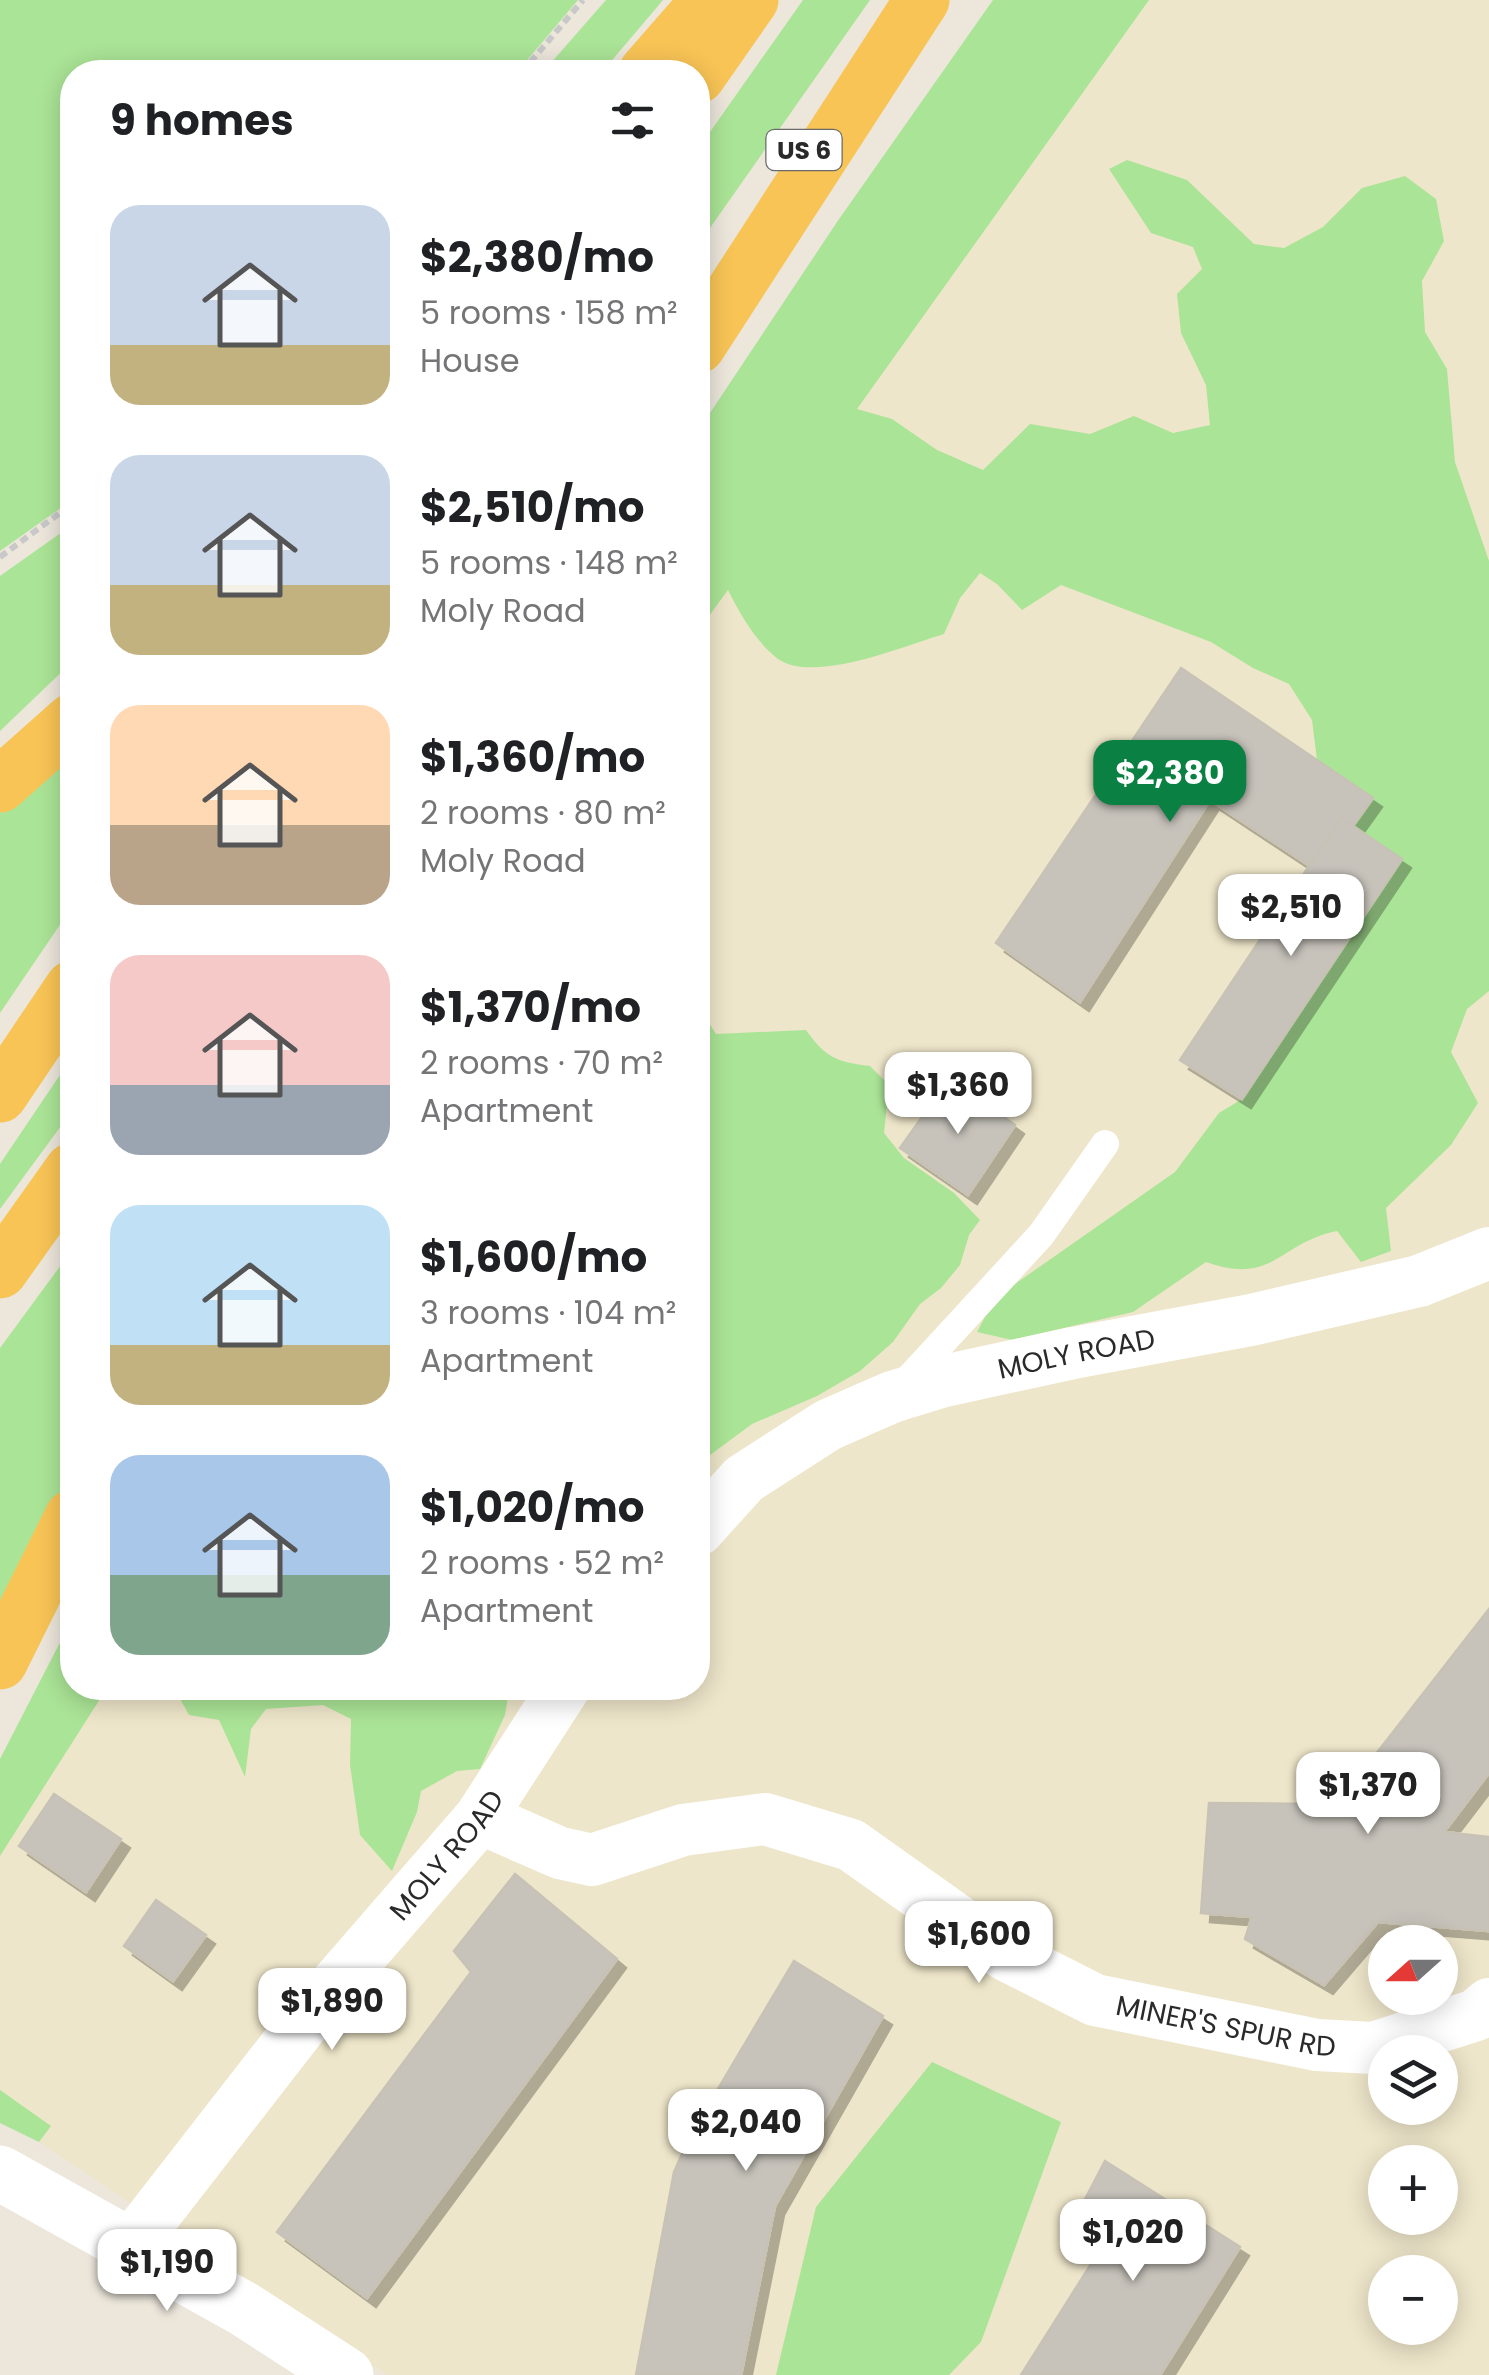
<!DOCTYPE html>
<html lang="en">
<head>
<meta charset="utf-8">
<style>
	:root { --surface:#fff; --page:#f2f2f2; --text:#202124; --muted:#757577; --accent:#0b8043 }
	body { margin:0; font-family:Poppins,sans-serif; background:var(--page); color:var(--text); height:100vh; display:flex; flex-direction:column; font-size:38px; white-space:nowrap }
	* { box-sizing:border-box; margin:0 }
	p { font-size:32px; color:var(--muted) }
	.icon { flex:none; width:55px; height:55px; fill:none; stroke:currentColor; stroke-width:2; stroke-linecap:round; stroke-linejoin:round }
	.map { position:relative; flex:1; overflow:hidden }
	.drawer { position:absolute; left:60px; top:60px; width:650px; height:1640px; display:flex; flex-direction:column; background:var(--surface); border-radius:40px; box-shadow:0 5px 25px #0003 }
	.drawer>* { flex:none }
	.needle { width:65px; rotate:249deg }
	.fabs { position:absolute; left:1368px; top:1925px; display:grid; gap:20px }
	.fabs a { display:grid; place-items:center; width:90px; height:90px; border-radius:50%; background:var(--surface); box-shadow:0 5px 25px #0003; font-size:50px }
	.price { position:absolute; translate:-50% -85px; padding:0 22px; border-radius:20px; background:#fff; color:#222; font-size:32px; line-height:65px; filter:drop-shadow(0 2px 5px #0008) }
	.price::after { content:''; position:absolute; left:50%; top:60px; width:30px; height:22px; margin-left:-15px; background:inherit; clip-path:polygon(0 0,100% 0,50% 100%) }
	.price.active { background:var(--accent); color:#fff }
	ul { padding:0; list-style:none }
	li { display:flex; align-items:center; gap:30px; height:250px; padding:0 50px }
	li span { display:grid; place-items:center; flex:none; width:280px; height:200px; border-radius:30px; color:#555 }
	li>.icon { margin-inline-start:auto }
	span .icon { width:120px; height:120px; fill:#fffc; stroke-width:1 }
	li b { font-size:42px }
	h2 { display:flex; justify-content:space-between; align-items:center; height:120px; padding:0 50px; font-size:42px }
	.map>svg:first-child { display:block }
	.education { fill:#eee6ca; fill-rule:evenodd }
	.green { fill:#aae496 }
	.building { fill:#c7c3bb; stroke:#c7c2b5; stroke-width:2.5; filter:url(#shadow) }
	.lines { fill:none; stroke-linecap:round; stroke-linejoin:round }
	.path { stroke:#c8c8c8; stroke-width:6; stroke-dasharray:8 5; stroke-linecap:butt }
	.service { stroke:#fff; stroke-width:28 }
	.minor { stroke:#fff; stroke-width:52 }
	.tertiary { stroke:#fff; stroke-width:55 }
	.trunk { stroke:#f8c456; stroke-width:55 }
	.labels { text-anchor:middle; stroke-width:9; stroke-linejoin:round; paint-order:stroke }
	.shield { fill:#fff; stroke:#6a6a6a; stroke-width:2.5 }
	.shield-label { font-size:25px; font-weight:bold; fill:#2a2a2a }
	.street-label { font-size:28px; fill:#2a2a2a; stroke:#fff }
</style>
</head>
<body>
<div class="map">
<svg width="1489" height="2375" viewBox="0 0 1489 2375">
	<defs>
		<filter id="shadow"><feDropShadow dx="9" dy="9" stdDeviation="0" flood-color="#0004"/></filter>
	</defs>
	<rect width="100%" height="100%" fill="#ece6db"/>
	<path class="education" d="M1149 0H1489V2375H387L39 2142 50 2126 0 2090V1856L107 1688H698V631ZM1385 1942H1440V1998H1385ZM1385 2052H1440V2108H1385ZM1385 2162H1440V2218H1385ZM1385 2272H1440V2328H1385Z"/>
	<path class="green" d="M0 0H578L517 72H72V500L0 551Z
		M606 0H663L602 72H543Z
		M803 0H870L698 245V149Z
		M993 0H1149L857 409 892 419 937 450 983 470 1030 424 1090 434 1134 416 1173 433 1210 425 1206 385 1181 333 1177 294 1202 269 1193 247 1151 233 1109 169 1127 160 1187 180 1254 244 1284 248 1323 227 1362 188 1405 176 1436 199 1444 241 1422 281 1425 332 1447 369 1455 462 1489 561V991L1467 1009 1451 1052 1478 1103 1451 1145 1386 1208 1391 1251 1361 1262 1337 1231C1278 1243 1274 1286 1206 1262L1133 1312 1012 1340 977 1332 995 1298 1175 1172 1219 1113 1242 1099 1402 860 1353 826 1373 798 1317 760 1312 720 1289 684 1253 668 1211 642 1061 585 1022 610 997 584 980 573 960 598 944 634C904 646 814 684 778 659 756 642 740 614 728 590L698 631V431L837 222Z
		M72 525V662L0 731V576Z
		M72 745V907L0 1013V813Z
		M698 1005 716 1034 806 1030C826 1058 837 1062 870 1066L889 1085 884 1133 904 1158 954 1193 980 1220 969 1235 960 1265 941 1288 920 1304 893 1342 860 1371 817 1396 752 1424 698 1464Z
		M72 1057V1111L0 1209V1164Z
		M72 1250V1479L0 1617V1348Z
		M72 1619V1688H107L0 1856V1759Z
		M174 1688H505L509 1691 505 1715 480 1769 457 1771 421 1791 417 1812 392 1871 360 1835 350 1765 351 1719 323 1705 266 1709 251 1729 245 1777 219 1720 189 1715Z
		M932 2062 1061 2122 981 2342 949 2375H776L816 2207Z
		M0 2090 51 2126 39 2142 0 2123Z"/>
	<path class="building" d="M1181 668 1373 798 1353 826 1341 818 1310 866 1210 800 1080 1002 996 943Z
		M1341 818 1402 859 1242 1099 1180 1060Z
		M950 1078 1015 1125 968 1195 900 1148Z
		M1489 1609V1773L1444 1832 1489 1837V1931L1378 1922 1324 1985 1245 1939 1252 1917 1201 1913 1209 1803 1337 1804Z
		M54 1794 121 1839 86 1892 19 1846Z
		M515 1874 617 1959 367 2298 277 2232 471 1972 454 1951Z
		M156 1900 206 1935 173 1981 124 1946Z
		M794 1961 883 2016 775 2206 741 2375H636L674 2172 690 2136Z
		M1105 2161 1240 2247 1160 2375H1021L1103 2245 1071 2226Z"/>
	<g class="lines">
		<path class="path" d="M522 72 583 0
			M0 557 72 504"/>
		<path class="service" d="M903 1385 1041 1235 1105 1144"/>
		<g class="minor">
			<path id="s1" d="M698 1530 744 1479 828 1425 892 1397 944 1381 1073 1353 1251 1320 1419 1281 1489 1253"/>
			<path id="s2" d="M480 1818 560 1853 592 1860 683 1830 765 1819 851 1845 1006 1955 1095 2000 1317 2045 1373 2048 1476 2015 1489 2004"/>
			<path id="s3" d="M131 2245 316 2007 480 1818 564 1688"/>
		</g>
		<path class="tertiary" d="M0 2173 244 2309 346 2375"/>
		<path class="trunk" d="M646 72 709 0
			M698 76 751 0
			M698 346 922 0
			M0 785 72 721
			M0 1095 72 988
			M0 1271 72 1170
			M0 1662 72 1517"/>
	</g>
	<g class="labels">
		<rect class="shield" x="766.5" y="130" width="75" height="40" rx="8"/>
		<g class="shield-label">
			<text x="804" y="159">US 6</text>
		</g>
		<g class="street-label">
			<text dy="10" stroke="none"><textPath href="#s1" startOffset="428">MOLY ROAD</textPath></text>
			<text dy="10" stroke="none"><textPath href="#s3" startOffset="502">MOLY ROAD</textPath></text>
			<text dy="10" stroke="none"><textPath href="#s2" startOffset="812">MINER'S SPUR RD</textPath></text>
		</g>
	</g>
</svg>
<div class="fabs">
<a><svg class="needle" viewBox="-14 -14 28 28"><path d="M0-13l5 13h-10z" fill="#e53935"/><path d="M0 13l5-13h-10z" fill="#757577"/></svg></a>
<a><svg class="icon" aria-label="layers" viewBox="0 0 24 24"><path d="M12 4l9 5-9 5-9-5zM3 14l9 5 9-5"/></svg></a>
<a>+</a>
<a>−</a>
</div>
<b class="price active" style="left:1170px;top:825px">$2,380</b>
<b class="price" style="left:1291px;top:959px">$2,510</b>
<b class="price" style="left:958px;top:1137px">$1,360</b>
<b class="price" style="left:1368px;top:1837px">$1,370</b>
<b class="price" style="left:979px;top:1986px">$1,600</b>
<b class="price" style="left:332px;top:2053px">$1,890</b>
<b class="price" style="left:746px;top:2174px">$2,040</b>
<b class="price" style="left:1133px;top:2284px">$1,020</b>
<b class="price" style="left:167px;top:2314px">$1,190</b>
<section class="drawer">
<h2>9 homes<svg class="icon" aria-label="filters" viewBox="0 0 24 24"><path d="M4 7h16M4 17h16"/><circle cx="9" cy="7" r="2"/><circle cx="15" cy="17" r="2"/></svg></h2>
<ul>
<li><span style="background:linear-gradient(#c9d6e8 70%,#c2b280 0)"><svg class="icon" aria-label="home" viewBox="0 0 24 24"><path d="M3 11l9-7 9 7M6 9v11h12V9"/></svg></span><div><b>$2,380/mo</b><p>5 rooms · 158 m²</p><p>House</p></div></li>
<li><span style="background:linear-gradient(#c9d6e8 65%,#c2b280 0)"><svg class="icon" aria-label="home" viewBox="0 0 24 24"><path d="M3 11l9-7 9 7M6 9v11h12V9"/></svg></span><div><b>$2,510/mo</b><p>5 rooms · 148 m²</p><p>Moly Road</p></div></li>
<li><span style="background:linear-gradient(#ffd9b3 60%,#b9a48a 0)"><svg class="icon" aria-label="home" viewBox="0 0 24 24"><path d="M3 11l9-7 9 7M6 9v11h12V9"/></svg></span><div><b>$1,360/mo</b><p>2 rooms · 80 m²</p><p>Moly Road</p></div></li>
<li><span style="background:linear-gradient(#f6c9c9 65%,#9aa5b1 0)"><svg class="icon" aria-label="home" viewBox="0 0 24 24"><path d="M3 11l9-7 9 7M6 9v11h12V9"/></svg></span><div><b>$1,370/mo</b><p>2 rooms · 70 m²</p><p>Apartment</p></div></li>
<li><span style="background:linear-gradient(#bfe0f5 70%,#c2b280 0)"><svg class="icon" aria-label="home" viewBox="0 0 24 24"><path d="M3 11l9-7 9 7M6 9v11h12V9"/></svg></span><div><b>$1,600/mo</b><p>3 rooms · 104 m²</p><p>Apartment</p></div></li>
<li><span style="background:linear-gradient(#a9c7e8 60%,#7fa58c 0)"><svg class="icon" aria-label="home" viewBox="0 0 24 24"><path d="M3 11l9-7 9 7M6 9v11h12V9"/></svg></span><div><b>$1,020/mo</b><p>2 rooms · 52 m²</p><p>Apartment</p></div></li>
</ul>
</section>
</div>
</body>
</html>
